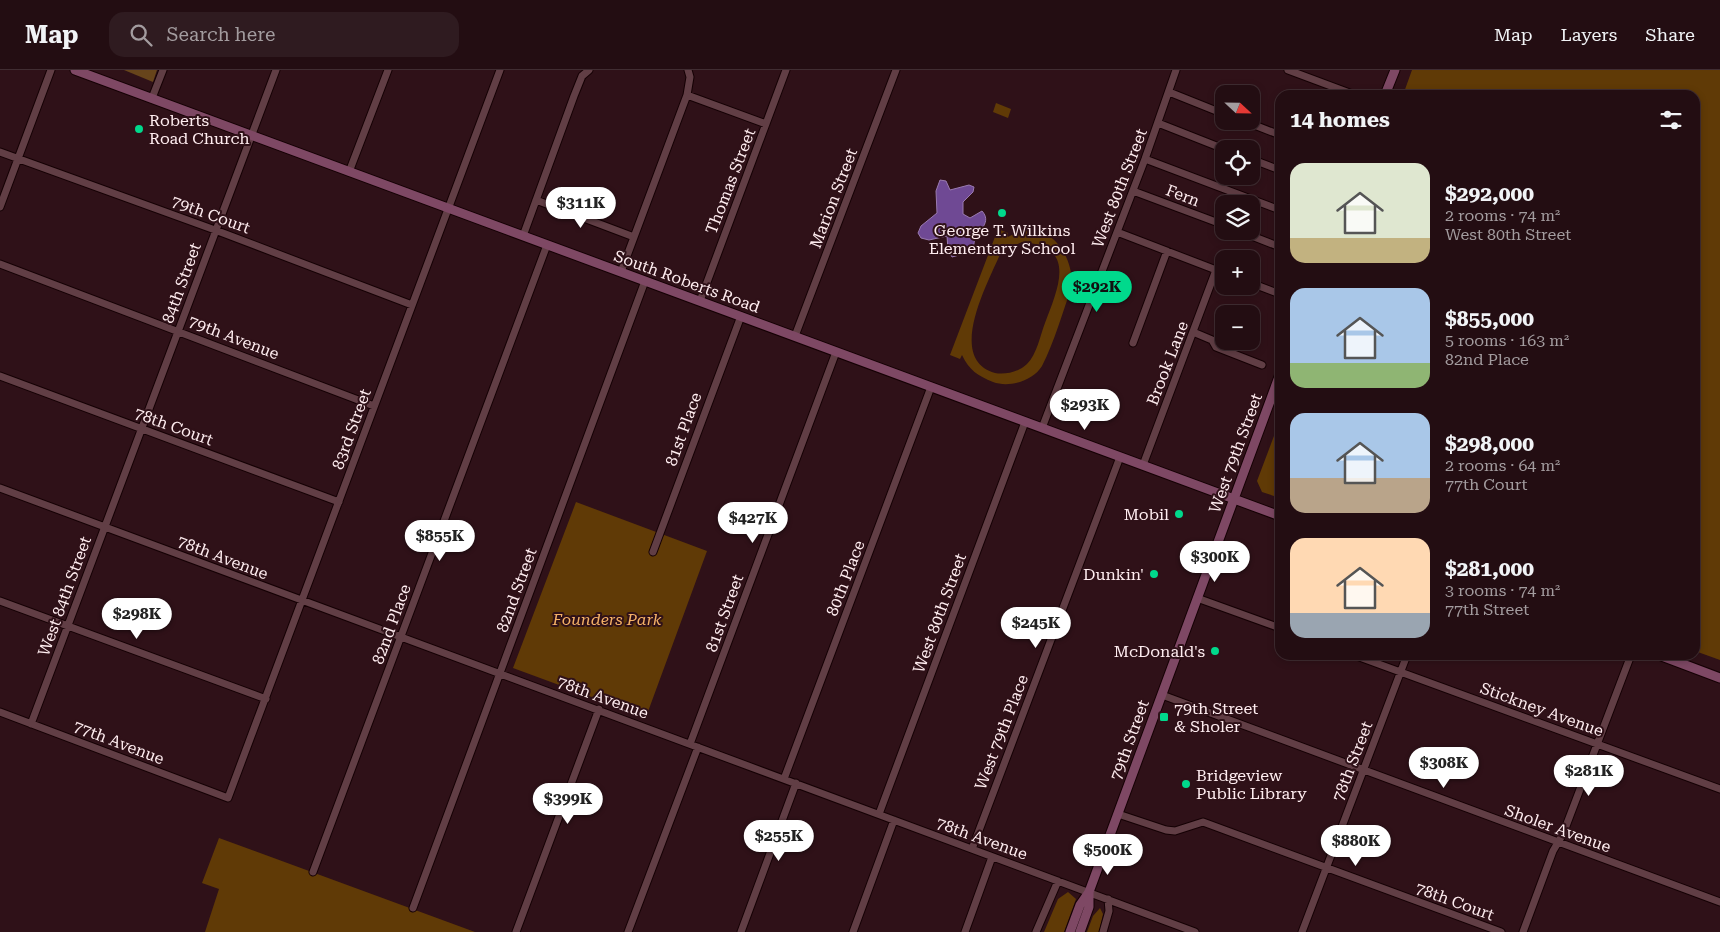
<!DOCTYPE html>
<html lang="en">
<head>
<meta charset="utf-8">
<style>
	:root { --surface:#230d12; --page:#2f1b20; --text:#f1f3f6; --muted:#a39c9f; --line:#402d32; --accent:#00d98c }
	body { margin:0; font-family:"Roboto Serif",serif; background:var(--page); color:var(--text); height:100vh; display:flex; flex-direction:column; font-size:19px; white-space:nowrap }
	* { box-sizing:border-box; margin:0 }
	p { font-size:16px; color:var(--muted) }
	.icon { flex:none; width:28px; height:28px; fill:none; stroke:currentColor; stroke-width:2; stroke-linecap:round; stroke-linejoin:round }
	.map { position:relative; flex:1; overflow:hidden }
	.details { position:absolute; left:1275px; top:20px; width:425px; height:570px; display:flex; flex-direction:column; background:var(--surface); border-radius:15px; box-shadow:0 2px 8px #0003,0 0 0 1px var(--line) }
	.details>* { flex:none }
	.needle { width:32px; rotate:112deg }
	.fabs { position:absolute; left:1215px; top:15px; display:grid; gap:10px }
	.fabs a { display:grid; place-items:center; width:45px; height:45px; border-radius:10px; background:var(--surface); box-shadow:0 2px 8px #0003,0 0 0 1px var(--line); font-size:25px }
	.price { position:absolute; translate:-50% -42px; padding:0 11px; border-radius:18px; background:#fff; color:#222; font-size:16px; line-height:32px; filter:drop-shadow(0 1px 2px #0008) }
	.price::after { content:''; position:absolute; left:50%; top:30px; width:15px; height:11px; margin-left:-8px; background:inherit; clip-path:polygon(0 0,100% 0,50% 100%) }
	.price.active { background:var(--accent); color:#111 }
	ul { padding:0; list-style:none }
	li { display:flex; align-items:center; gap:15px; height:125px; padding:0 15px }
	li span { display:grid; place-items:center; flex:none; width:140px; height:100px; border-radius:15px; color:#555 }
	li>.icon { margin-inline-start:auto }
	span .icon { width:60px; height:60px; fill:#fffc; stroke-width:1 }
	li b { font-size:21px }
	h2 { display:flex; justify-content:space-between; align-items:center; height:60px; padding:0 15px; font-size:21px }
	header { display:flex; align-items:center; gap:30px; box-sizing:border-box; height:70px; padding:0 25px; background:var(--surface); border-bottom:1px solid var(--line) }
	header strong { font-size:24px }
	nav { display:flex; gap:28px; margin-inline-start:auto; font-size:18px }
	.search { width:350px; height:45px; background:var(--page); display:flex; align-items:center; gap:12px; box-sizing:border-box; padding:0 18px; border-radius:15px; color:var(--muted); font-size:19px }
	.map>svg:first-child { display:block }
	.green { fill:#603a06; fill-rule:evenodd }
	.forest { fill:#67441b }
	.water { fill:#6f4994; stroke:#9a7ab0 }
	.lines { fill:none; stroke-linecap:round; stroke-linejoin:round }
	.street-casing { stroke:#150004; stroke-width:9 }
	.secondary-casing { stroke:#150004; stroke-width:11 }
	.street { stroke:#613e45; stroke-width:7 }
	.secondary { stroke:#7e4864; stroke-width:9 }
	.poi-dot { fill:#00d98c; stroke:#2f1118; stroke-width:2 }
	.labels { text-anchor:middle; stroke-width:4; stroke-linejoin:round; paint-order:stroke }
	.poi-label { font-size:16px; fill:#ffedf0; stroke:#2f1118; text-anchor:start }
	.street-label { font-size:16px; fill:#ffedf0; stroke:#2f1118 }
	.park-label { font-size:16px; font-style:italic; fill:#f6b267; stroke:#2f1118 }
</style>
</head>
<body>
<header>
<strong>Map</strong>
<div class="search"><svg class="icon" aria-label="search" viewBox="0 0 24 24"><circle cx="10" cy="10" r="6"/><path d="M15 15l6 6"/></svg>Search here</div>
<nav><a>Map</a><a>Layers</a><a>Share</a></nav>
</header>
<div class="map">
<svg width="1720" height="862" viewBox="0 0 1720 862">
	<rect width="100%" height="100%" fill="#2f1118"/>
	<path class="green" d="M1412 0H1720V590L1695 581V25H1403Z
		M996 33 1011 39 1008 48 993 42Z
		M998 159 1008 163V167C1044 145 1073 180 1072 216 1063 241 1054 273 1042 296 1033 311 1009 318 993 312 978 306 969 300 962 285L960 289 950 285ZM1022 172C1078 176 1058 218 1045 253 1040 266 1037 284 1027 294 1019 302 1005 305 995 303 945 289 989 211 1001 182Z
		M1280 350V428L1262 422 1257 411Z
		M576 432 707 481 646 647 513 598Z
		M219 768 475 862H205L219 819 202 813Z
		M1068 822 1076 829 1064 862H1044L1058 829Z
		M1100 838 1103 844 1099 862H1087L1093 846Z"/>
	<path class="forest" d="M124 0H157L153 12Z"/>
	<path class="water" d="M940 110 946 111 950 120 969 115 974 117 973 122 963 132V144L970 148 982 141C992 152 979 160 975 170 973 174 975 177 971 181 966 184 958 185 952 187L948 180 947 166 929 170 921 168 918 163 921 156 937 143 936 121Z"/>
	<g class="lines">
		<defs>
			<path id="street" d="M1288 0 1355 25
				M1169 22 1224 44
				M687 25 766 54
				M152 28 163 0
				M1244 51 1280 65
				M1158 53 1224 79
				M0 82 215 160 412 235
				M1145 89 1280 140
				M1251 89 1280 100
				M349 102 388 0
				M1133 121 1224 155
				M536 130 634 167
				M0 137 51 0
				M1239 161 1280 177
				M1117 162 1224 203
				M523 166 574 26 582 6 589 0
				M0 194 374 336
				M621 202 687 25 690 7 688 0
				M1251 213 1280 224
				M700 231 786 0
				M1193 262 1212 270 1216 277 1262 295
				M795 266 896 0
				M1133 273 1167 181
				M0 306 339 432
				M1042 358 1145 89 1176 0
				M1143 395 1216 200
				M0 418 1195 862
				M653 482 741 246
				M1197 528 1280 558
				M0 531 266 629
				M1354 585 1720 719
				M1162 625 1720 832
				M0 642 228 728 500 0
				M31 654 276 0
				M690 674 836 282
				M784 709 931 317
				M879 744 1025 352
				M1118 744 1166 760 1175 761 1203 752 1501 862
				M972 779 1120 387
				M313 802 547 175
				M413 838 645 211
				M516 862 599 639
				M628 862 698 677
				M741 862 796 713
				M853 862 894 750
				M965 862 992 787
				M1036 862 1058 811
				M1103 862 1109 841 1108 829
				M1302 862 1407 585
				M1523 862 1553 781 1563 764 1631 585"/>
			<path id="secondary" d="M75 0 1280 446
				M1385 25 1395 0
				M1659 585 1720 608
				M1070 862 1080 835 1089 822 1280 304
				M1080 862 1089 837V823"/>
		</defs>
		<use href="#street" class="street-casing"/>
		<use href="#secondary" class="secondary-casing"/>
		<use href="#street" class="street"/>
		<use href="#secondary" class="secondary"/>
	</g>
	<g class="poi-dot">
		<circle cx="139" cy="59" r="5"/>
		<circle cx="1002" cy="143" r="5"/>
		<circle cx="1179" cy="444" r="5"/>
		<circle cx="1154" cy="504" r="5"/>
		<circle cx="1215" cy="581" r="5"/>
		<rect x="1159" y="642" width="10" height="10" rx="2.5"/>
		<circle cx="1186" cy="714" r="5"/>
	</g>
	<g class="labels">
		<g class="poi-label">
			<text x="149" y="56">Roberts<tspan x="149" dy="18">Road Church</tspan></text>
			<text x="1002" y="166" text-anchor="middle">George T. Wilkins<tspan x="1002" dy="18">Elementary School</tspan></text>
			<text x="1169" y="450" text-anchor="end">Mobil</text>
			<text x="1144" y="510" text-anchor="end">Dunkin'</text>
			<text x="1205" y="587" text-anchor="end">McDonald's</text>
			<text x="1174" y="644">79th Street<tspan x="1174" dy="18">&amp; Sholer</tspan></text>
			<text x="1196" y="711">Bridgeview<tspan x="1196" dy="18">Public Library</tspan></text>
		</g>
		<g class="street-label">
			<text transform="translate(730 111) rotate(-69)" y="6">Thomas Street</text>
			<text transform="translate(1119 118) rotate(-69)" y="6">West 80th Street</text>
			<text transform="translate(1183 125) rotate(21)" y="6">Fern</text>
			<text transform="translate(833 128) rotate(-69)" y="6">Marion Street</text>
			<text transform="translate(211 144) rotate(20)" y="6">79th Court</text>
			<text transform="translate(687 211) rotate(20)" y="6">South Roberts Road</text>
			<text transform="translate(181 213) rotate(-70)" y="6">84th Street</text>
			<text transform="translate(234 267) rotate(21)" y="6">79th Avenue</text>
			<text transform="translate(1167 293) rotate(-69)" y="6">Brook Lane</text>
			<text transform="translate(174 356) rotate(20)" y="6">78th Court</text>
			<text transform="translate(351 359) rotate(-70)" y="6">83rd Street</text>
			<text transform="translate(683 359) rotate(-70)" y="6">81st Place</text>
			<text transform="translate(1235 383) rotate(-70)" y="6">West 79th Street</text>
			<text transform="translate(223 487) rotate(21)" y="6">78th Avenue</text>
			<text transform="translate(845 508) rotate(-69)" y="6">80th Place</text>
			<text transform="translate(516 520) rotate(-70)" y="6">82nd Street</text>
			<text transform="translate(64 526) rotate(-70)" y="6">West 84th Street</text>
			<text transform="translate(724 543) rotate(-70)" y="6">81st Street</text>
			<text transform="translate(939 543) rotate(-70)" y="6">West 80th Street</text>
			<text transform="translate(391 554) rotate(-70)" y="6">82nd Place</text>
			<text transform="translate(603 627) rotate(20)" y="6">78th Avenue</text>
			<text transform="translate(1542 639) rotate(20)" y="6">Stickney Avenue</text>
			<text transform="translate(1001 662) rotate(-69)" y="6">West 79th Place</text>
			<text transform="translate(1129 670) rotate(-70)" y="6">79th Street</text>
			<text transform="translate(119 672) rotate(21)" y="6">77th Avenue</text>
			<text transform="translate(1352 691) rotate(-69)" y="6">78th Street</text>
			<text transform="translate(1558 758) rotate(20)" y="6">Sholer Avenue</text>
			<text transform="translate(982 768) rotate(20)" y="6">78th Avenue</text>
			<text transform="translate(1455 831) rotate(20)" y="6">78th Court</text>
		</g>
		<g class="park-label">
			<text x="607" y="555">Founders Park</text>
		</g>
	</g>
</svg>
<div class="fabs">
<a><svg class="needle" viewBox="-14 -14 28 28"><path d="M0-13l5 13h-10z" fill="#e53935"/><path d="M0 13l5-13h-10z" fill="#a39c9f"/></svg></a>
<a><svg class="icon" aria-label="locate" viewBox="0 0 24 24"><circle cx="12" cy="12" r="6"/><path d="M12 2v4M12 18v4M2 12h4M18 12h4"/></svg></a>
<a><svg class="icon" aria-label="layers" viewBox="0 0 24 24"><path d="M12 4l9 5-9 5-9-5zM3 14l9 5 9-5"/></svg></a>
<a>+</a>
<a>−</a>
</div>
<b class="price" style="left:581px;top:159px">$311K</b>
<b class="price active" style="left:1097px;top:243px">$292K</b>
<b class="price" style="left:1085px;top:361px">$293K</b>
<b class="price" style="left:753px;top:474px">$427K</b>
<b class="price" style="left:440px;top:492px">$855K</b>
<b class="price" style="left:1215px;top:513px">$300K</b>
<b class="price" style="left:137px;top:570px">$298K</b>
<b class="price" style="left:1036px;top:579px">$245K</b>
<b class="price" style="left:1444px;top:719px">$308K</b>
<b class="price" style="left:1589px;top:727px">$281K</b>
<b class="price" style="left:568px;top:755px">$399K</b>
<b class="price" style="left:779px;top:792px">$255K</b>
<b class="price" style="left:1356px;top:797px">$880K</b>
<b class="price" style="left:1108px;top:806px">$500K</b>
<section class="details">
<h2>14 homes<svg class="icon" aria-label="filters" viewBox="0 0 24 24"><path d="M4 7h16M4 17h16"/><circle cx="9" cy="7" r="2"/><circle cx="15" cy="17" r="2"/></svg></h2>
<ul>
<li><span style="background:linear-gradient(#dfe7d0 75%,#c2b280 0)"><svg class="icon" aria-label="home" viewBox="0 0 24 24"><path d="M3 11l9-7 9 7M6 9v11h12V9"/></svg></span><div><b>$292,000</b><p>2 rooms · 74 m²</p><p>West 80th Street</p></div></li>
<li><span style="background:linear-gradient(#a9c7e8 75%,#8fb573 0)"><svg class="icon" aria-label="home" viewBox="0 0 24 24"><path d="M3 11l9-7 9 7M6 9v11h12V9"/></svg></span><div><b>$855,000</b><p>5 rooms · 163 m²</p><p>82nd Place</p></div></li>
<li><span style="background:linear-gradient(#a9c7e8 65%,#b9a48a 0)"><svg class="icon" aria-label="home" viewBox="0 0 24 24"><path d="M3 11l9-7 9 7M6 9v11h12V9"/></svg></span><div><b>$298,000</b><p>2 rooms · 64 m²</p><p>77th Court</p></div></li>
<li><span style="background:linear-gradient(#ffd9b3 75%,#9aa5b1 0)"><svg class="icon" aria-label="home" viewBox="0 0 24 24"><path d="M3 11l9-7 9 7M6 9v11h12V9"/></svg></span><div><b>$281,000</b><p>3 rooms · 74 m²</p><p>77th Street</p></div></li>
</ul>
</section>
</div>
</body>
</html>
